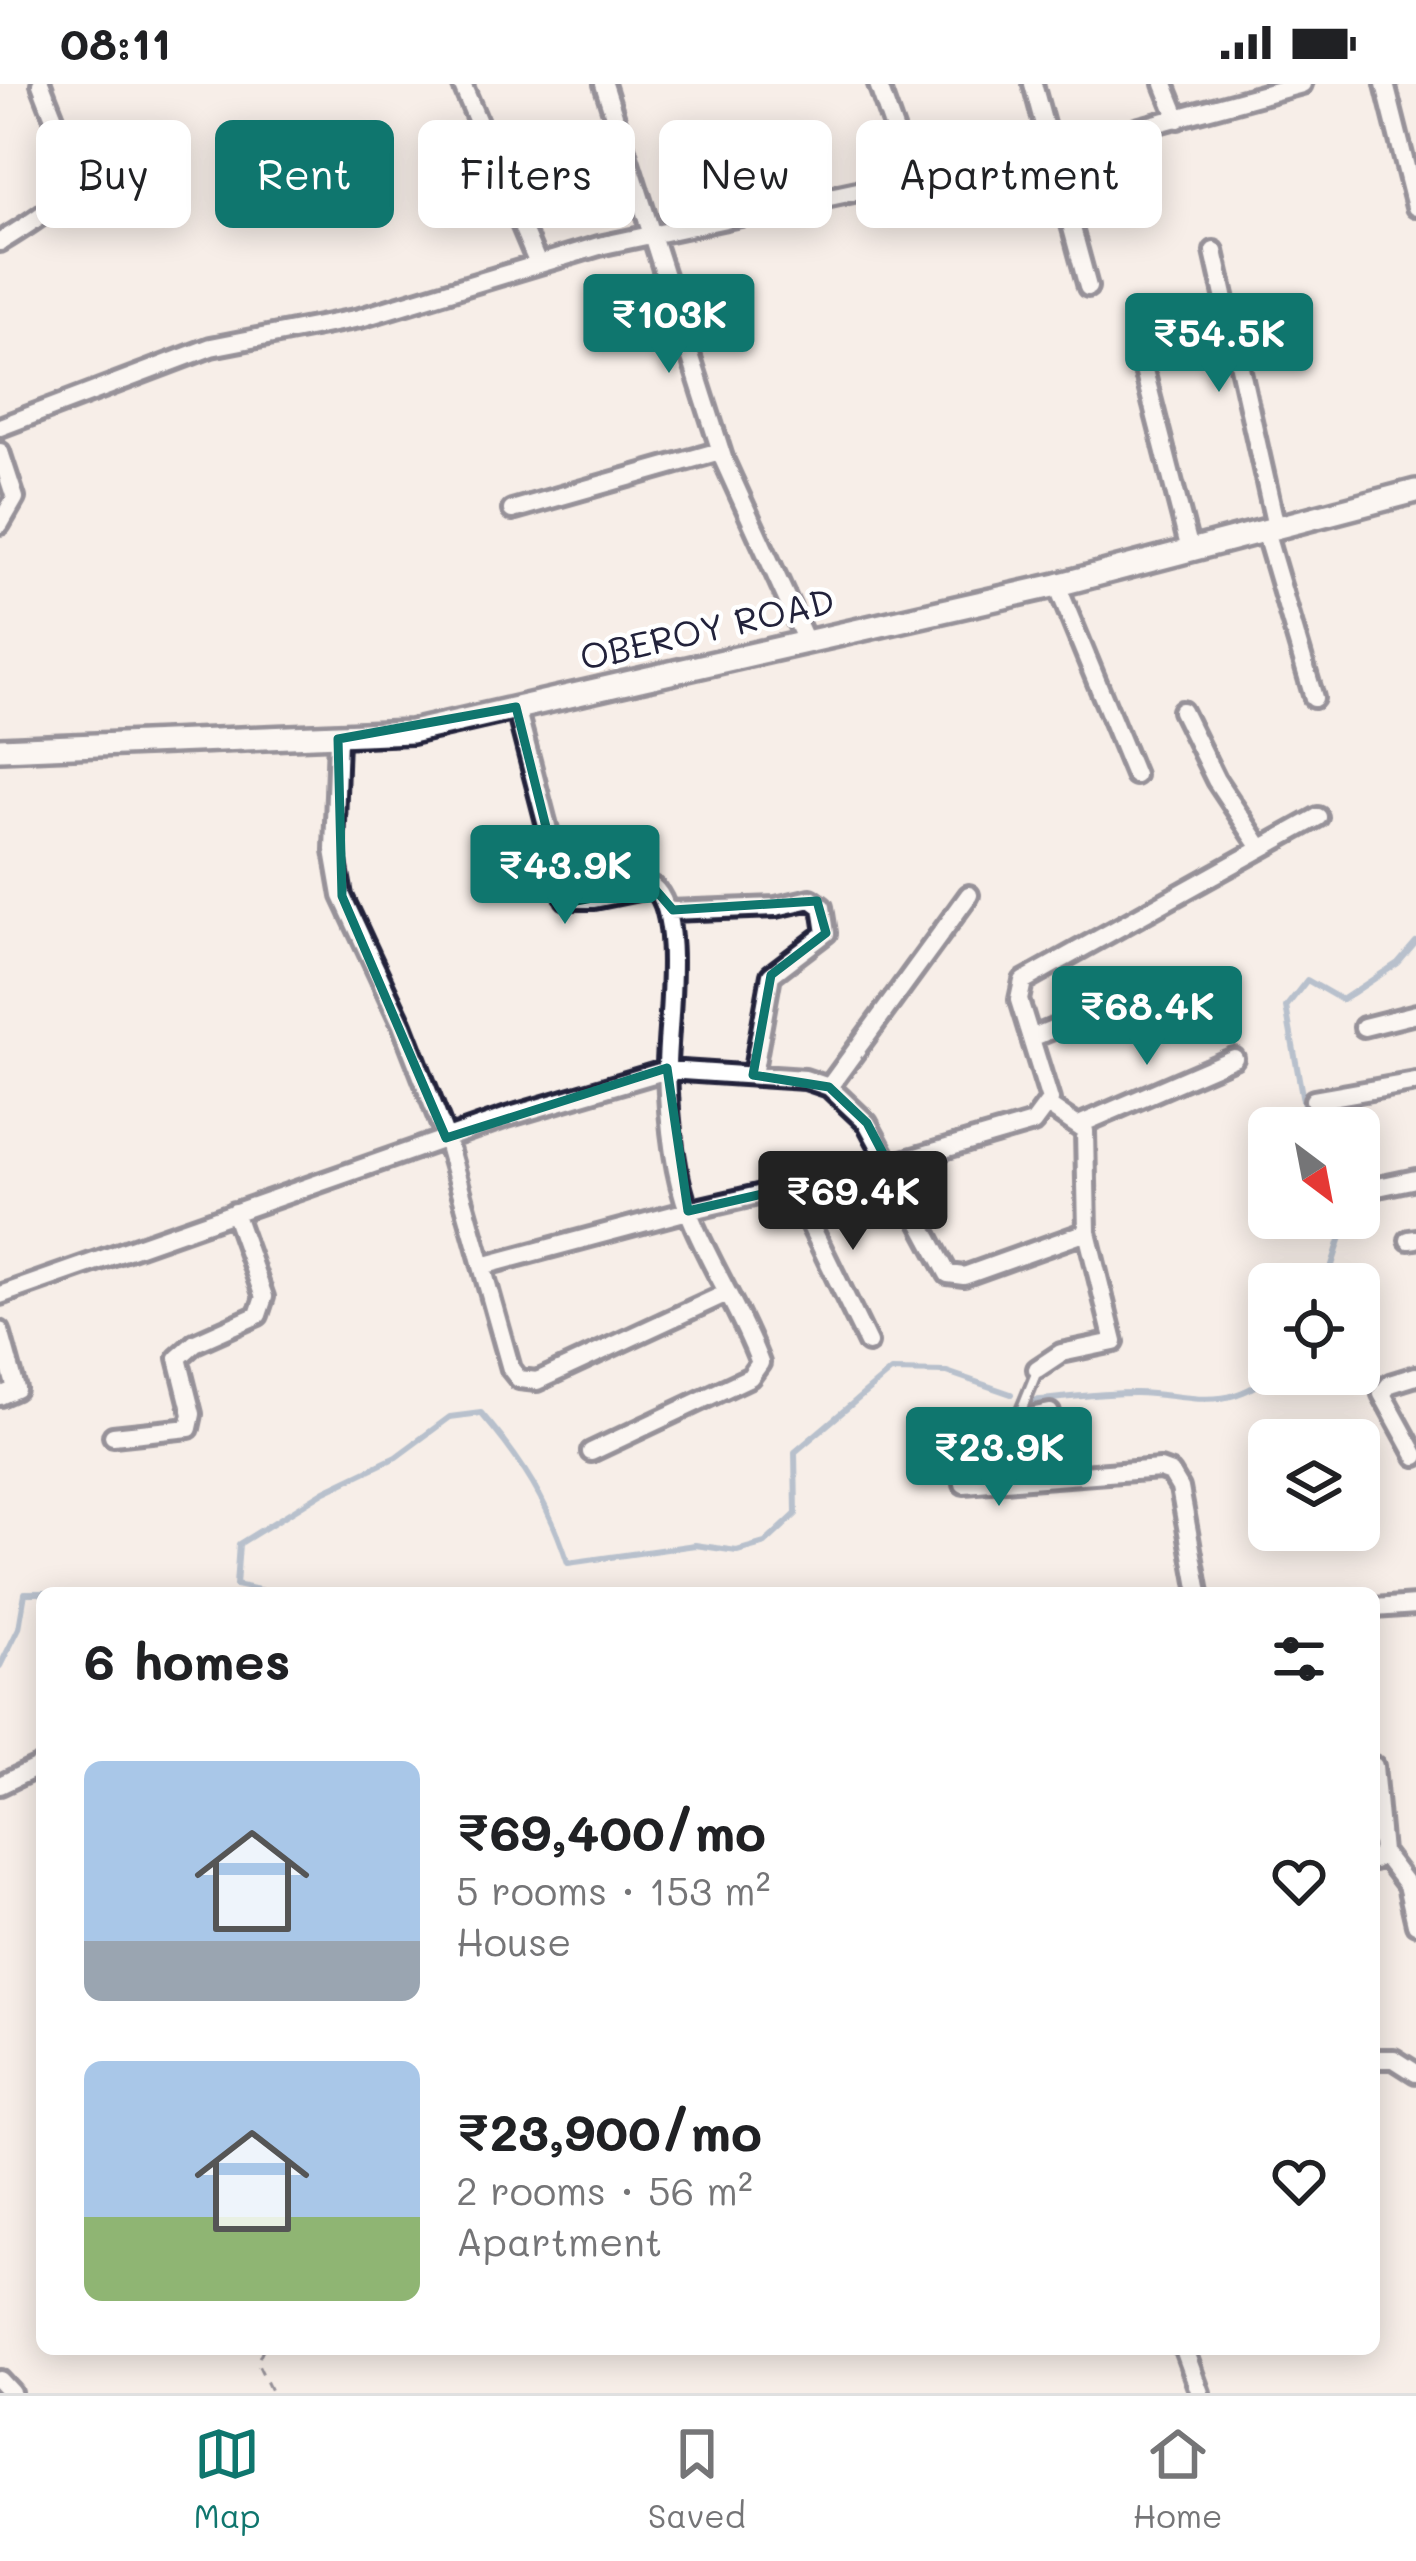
<!DOCTYPE html>
<html lang="en">
<head>
<meta charset="utf-8">
<style>
	:root { --surface:#fff; --page:#f6f6f6; --text:#202124; --muted:#757577; --line:#e0e0e0; --accent:#0f766e }
	body { margin:0; font-family:Mali,sans-serif; background:var(--page); color:var(--text); height:100vh; display:flex; flex-direction:column; font-size:45px; white-space:nowrap }
	* { box-sizing:border-box; margin:0 }
	p { font-size:39px; color:var(--muted) }
	.icon { flex:none; width:66px; height:66px; fill:none; stroke:currentColor; stroke-width:2; stroke-linecap:round; stroke-linejoin:round }
	.map { position:relative; flex:1; overflow:hidden }
	.panel { position:absolute; left:36px; top:1503px; width:1344px; height:768px; display:flex; flex-direction:column; background:var(--surface); border-radius:18px; box-shadow:0 6px 30px #0003 }
	.panel>* { flex:none }
	.top-card { position:absolute; left:36px; top:36px; width:1344px; height:108px; display:flex; gap:24px }
	.needle { width:78px; rotate:148deg }
	.controls { position:absolute; left:1248px; top:1023px; display:grid; gap:24px }
	.controls a { display:grid; place-items:center; width:132px; height:132px; border-radius:18px; background:var(--surface); box-shadow:0 6px 30px #0003; font-size:60px }
	.price { position:absolute; translate:-50% -102px; padding:0 27px; border-radius:12px; background:var(--accent); color:#fff; font-size:39px; line-height:78px; filter:drop-shadow(0 3px 6px #0008) }
	.price::after { content:''; position:absolute; left:50%; top:72px; width:36px; height:27px; margin-left:-18px; background:inherit; clip-path:polygon(0 0,100% 0,50% 100%) }
	.price.selected { background:#222; color:#fff }
	ul { padding:0; list-style:none }
	li { display:flex; align-items:center; gap:36px; height:300px; padding:0 48px }
	li span { display:grid; place-items:center; flex:none; width:336px; height:240px; border-radius:18px; color:#555 }
	li>.icon { margin-inline-start:auto }
	span .icon { width:144px; height:144px; fill:#fffc; stroke-width:1 }
	li b { font-size:51px }
	h2 { display:flex; justify-content:space-between; align-items:center; height:144px; padding:0 48px; font-size:51px }
	.pill { padding:0 42px; border-radius:18px; background:var(--surface); box-shadow:0 6px 30px #0003; font-size:42px; line-height:108px }
	.pill.selected { background:var(--accent); color:#fff }
	.status { display:flex; justify-content:space-between; align-items:center; height:84px; padding:0 60px; background:var(--surface); direction:ltr }
	.status svg { height:33px; fill:currentColor }
	.tab-bar { display:flex; justify-content:space-around; align-items:center; height:168px; border-top:3px solid var(--line); background:var(--surface); font-size:33px; color:var(--muted) }
	.tab-bar a { display:grid; justify-items:center; gap:6px }
	.tab-bar .selected { color:var(--accent) }
	.map>svg:first-child { display:block }
	.lines { fill:none; stroke-linecap:round; stroke-linejoin:round }
	.stream { stroke:#6a88ac; stroke-width:6 }
	.service-casing { stroke:#22223b; stroke-width:16 }
	.minor-casing { stroke:#22223b; stroke-width:26 }
	.tertiary-casing { stroke:#22223b; stroke-width:30 }
	.path { stroke:#22223b; stroke-width:3; stroke-dasharray:9 9; stroke-linecap:butt }
	.service { stroke:#fff; stroke-width:8 }
	.minor { stroke:#fff; stroke-width:16 }
	.tertiary { stroke:#fff; stroke-width:21 }
	.marked { fill:none; stroke:#0f766e; stroke-width:9; stroke-linejoin:round }
	.labels { text-anchor:middle; stroke-width:9; stroke-linejoin:round; paint-order:stroke }
	.street-label { font-size:36px; fill:#22223b; stroke:#fff }
</style>
</head>
<body>
<div class="status"><b>08:11</b><svg viewBox="0 0 49 12"><path d="M0 12V9h3v3zM5 12V6h3v6zM10 12V3h3v9zM15 12V0h3v12zM26 1h20v11H26zM47 4h2v5h-2z"/></svg></div>
<div class="map">
<svg width="1416" height="2309" viewBox="0 0 1416 2309">
	<rect width="100%" height="100%" fill="#f7eee8"/>
	<filter id="ink" filterUnits="userSpaceOnUse"><feTurbulence type="fractalNoise" baseFrequency=".00833" numOctaves="2"/><feDisplacementMap in="SourceGraphic" scale="24" xChannelSelector="R" yChannelSelector="G"/><feConvolveMatrix kernelMatrix="1 2 1 2 8 2 1 2 1" color-interpolation-filters="sRGB"/></filter>
	<g filter="url(#ink)">
		<g class="lines">
			<path class="stream" d="M1308 1044 1286 923 1307 896 1342 916 1398 879 1416 858
				M1326 1200 1347 1134
				M1029 1317C1064 1314 1100 1309 1135 1309 1190 1310 1224 1330 1272 1290
				M273 1509 236 1501 239 1460 325 1407 396 1373 450 1333 481 1329C523 1378 548 1418 568 1479L695 1461 737 1467 765 1459 796 1430 795 1368 891 1287 947 1288 1011 1310
				M0 1582 19 1544 25 1509H46"/>
			<defs>
				<path id="service" d="M1018 1334 1037 1287"/>
				<path id="minor" d="M462 0 537 178
					M604 0 724 377 805 555
					M878 0 912 96
					M1033 0 1088 203
					M1164 0 1178 35
					M1385 0 1416 123
					M0 158C96 99 78 100 41 0
					M1214 167 1276 443
					M1137 259 1190 466
					M0 343 211 263 360 234 599 162 1088 58 1302 0
					M0 368 15 414 0 440
					M512 426 720 367
					M1265 447 1314 614
					M1057 501 1135 691
					M516 623 566 815H594L653 803C685 828 667 942 667 983 668 1029 672 1085 689 1129 709 1180 741 1227 760 1279L750 1293 591 1368
					M1182 627 1216 696 1261 764
					M338 655 334 766 342 812 402 941 446 1054 511 1285 519 1295 537 1297 727 1209
					M669 827 776 823 811 815 822 823 826 849 771 891 753 991
					M1364 943 1416 930
					M1031 954 1167 898
					M829 1003 969 811
					M1314 1016 1416 998
					M1081 1040 1234 974
					M791 1101 868 1259
					M1359 1107 1416 1095
					M1409 1156 1416 1155
					M482 1182 688 1127 889 1081 1033 1039 1050 1016 1019 916 1023 897 1318 733
					M0 1211 507 1033 667 986 805 995 829 1003 867 1039 948 1190 964 1192 1087 1148
					M0 1247 16 1305 0 1312
					M1037 1285 1061 1269 1114 1258 1087 1148 1085 1047 1050 1023
					M1416 1292 1390 1300 1382 1310 1416 1372
					M1050 1329 959 1347 964 1400 1160 1385 1171 1389 1180 1404 1199 1509
					M113 1352 189 1344 192 1330 178 1274 195 1259 258 1231 264 1213 234 1128
					M1374 1524 1416 1521
					M1374 1682 1382 1768 1374 1776
					M0 1701 42 1681
					M1382 1768 1407 1801 1416 1840
					M1374 1975H1394L1416 1989
					M1184 2265 1200 2309
					M0 2296 12 2309"/>
				<path id="tertiary" d="M0 665 411 648 1057 501 1416 407"/>
			</defs>
			<use href="#service" class="service-casing"/>
			<use href="#minor" class="minor-casing"/>
			<use href="#tertiary" class="tertiary-casing"/>
			<path class="path" d="M263 2265 257 2278 272 2309"/>
			<use href="#service" class="service"/>
			<use href="#minor" class="minor"/>
			<use href="#tertiary" class="tertiary"/>
		</g>
	</g>
	<path d="M0 0H1416V2309H0ZM516 623 565 819 653 803 673 826 817 817 826 849 771 891 753 991 829 1003 867 1039 889 1081 688 1127 667 984 446 1054 342 812 338 655Z" fill="#f7eee8" fill-opacity=".55" fill-rule="evenodd"/>
	<path class="marked" d="M516 623 565 819 653 803 673 826 817 817 826 849 771 891 753 991 829 1003 867 1039 889 1081 688 1127 667 984 446 1054 342 812 338 655Z"/>
	<g class="labels">
		<g class="street-label">
			<text transform="translate(707 545) rotate(-13)" y="13">OBEROY ROAD</text>
		</g>
	</g>
</svg>
<div class="controls">
<a><svg class="needle" viewBox="-14 -14 28 28"><path d="M0-13l5 13h-10z" fill="#e53935"/><path d="M0 13l5-13h-10z" fill="#757577"/></svg></a>
<a><svg class="icon" aria-label="locate" viewBox="0 0 24 24"><circle cx="12" cy="12" r="6"/><path d="M12 2v4M12 18v4M2 12h4M18 12h4"/></svg></a>
<a><svg class="icon" aria-label="layers" viewBox="0 0 24 24"><path d="M12 4l9 5-9 5-9-5zM3 14l9 5 9-5"/></svg></a>
</div>
<b class="price" style="left:669px;top:292px">₹103K</b>
<b class="price" style="left:1219px;top:311px">₹54.5K</b>
<b class="price" style="left:565px;top:843px">₹43.9K</b>
<b class="price" style="left:1147px;top:984px">₹68.4K</b>
<b class="price selected" style="left:853px;top:1169px">₹69.4K</b>
<b class="price" style="left:999px;top:1425px">₹23.9K</b>
<div class="top-card">
<a class="pill">Buy</a>
<a class="pill selected">Rent</a>
<a class="pill">Filters</a>
<a class="pill">New</a>
<a class="pill">Apartment</a>
</div>
<section class="panel">
<h2>6 homes<svg class="icon" aria-label="filters" viewBox="0 0 24 24"><path d="M4 7h16M4 17h16"/><circle cx="9" cy="7" r="2"/><circle cx="15" cy="17" r="2"/></svg></h2>
<ul>
<li><span style="background:linear-gradient(#a9c7e8 75%,#9aa5b1 0)"><svg class="icon" aria-label="home" viewBox="0 0 24 24"><path d="M3 11l9-7 9 7M6 9v11h12V9"/></svg></span><div><b>₹69,400/mo</b><p>5 rooms · 153 m²</p><p>House</p></div><svg class="icon" aria-label="heart" viewBox="0 0 24 24"><path d="M12 20l-8-8c-3-5 5-10 8-4 3-6 11-1 8 4z"/></svg></li>
<li><span style="background:linear-gradient(#a9c7e8 65%,#8fb573 0)"><svg class="icon" aria-label="home" viewBox="0 0 24 24"><path d="M3 11l9-7 9 7M6 9v11h12V9"/></svg></span><div><b>₹23,900/mo</b><p>2 rooms · 56 m²</p><p>Apartment</p></div><svg class="icon" aria-label="heart" viewBox="0 0 24 24"><path d="M12 20l-8-8c-3-5 5-10 8-4 3-6 11-1 8 4z"/></svg></li>
</ul>
</section>
</div>
<nav class="tab-bar">
<a class="selected"><svg class="icon" aria-label="map" viewBox="0 0 24 24"><path d="M3 6l6-2 6 2 6-2v14l-6 2-6-2-6 2zM9 4v14M15 6v14"/></svg>Map</a>
<a><svg class="icon" aria-label="saved" viewBox="0 0 24 24"><path d="M7 4h10v16l-5-4-5 4z"/></svg>Saved</a>
<a><svg class="icon" aria-label="home" viewBox="0 0 24 24"><path d="M3 11l9-7 9 7M6 9v11h12V9"/></svg>Home</a>
</nav>
</body>
</html>
